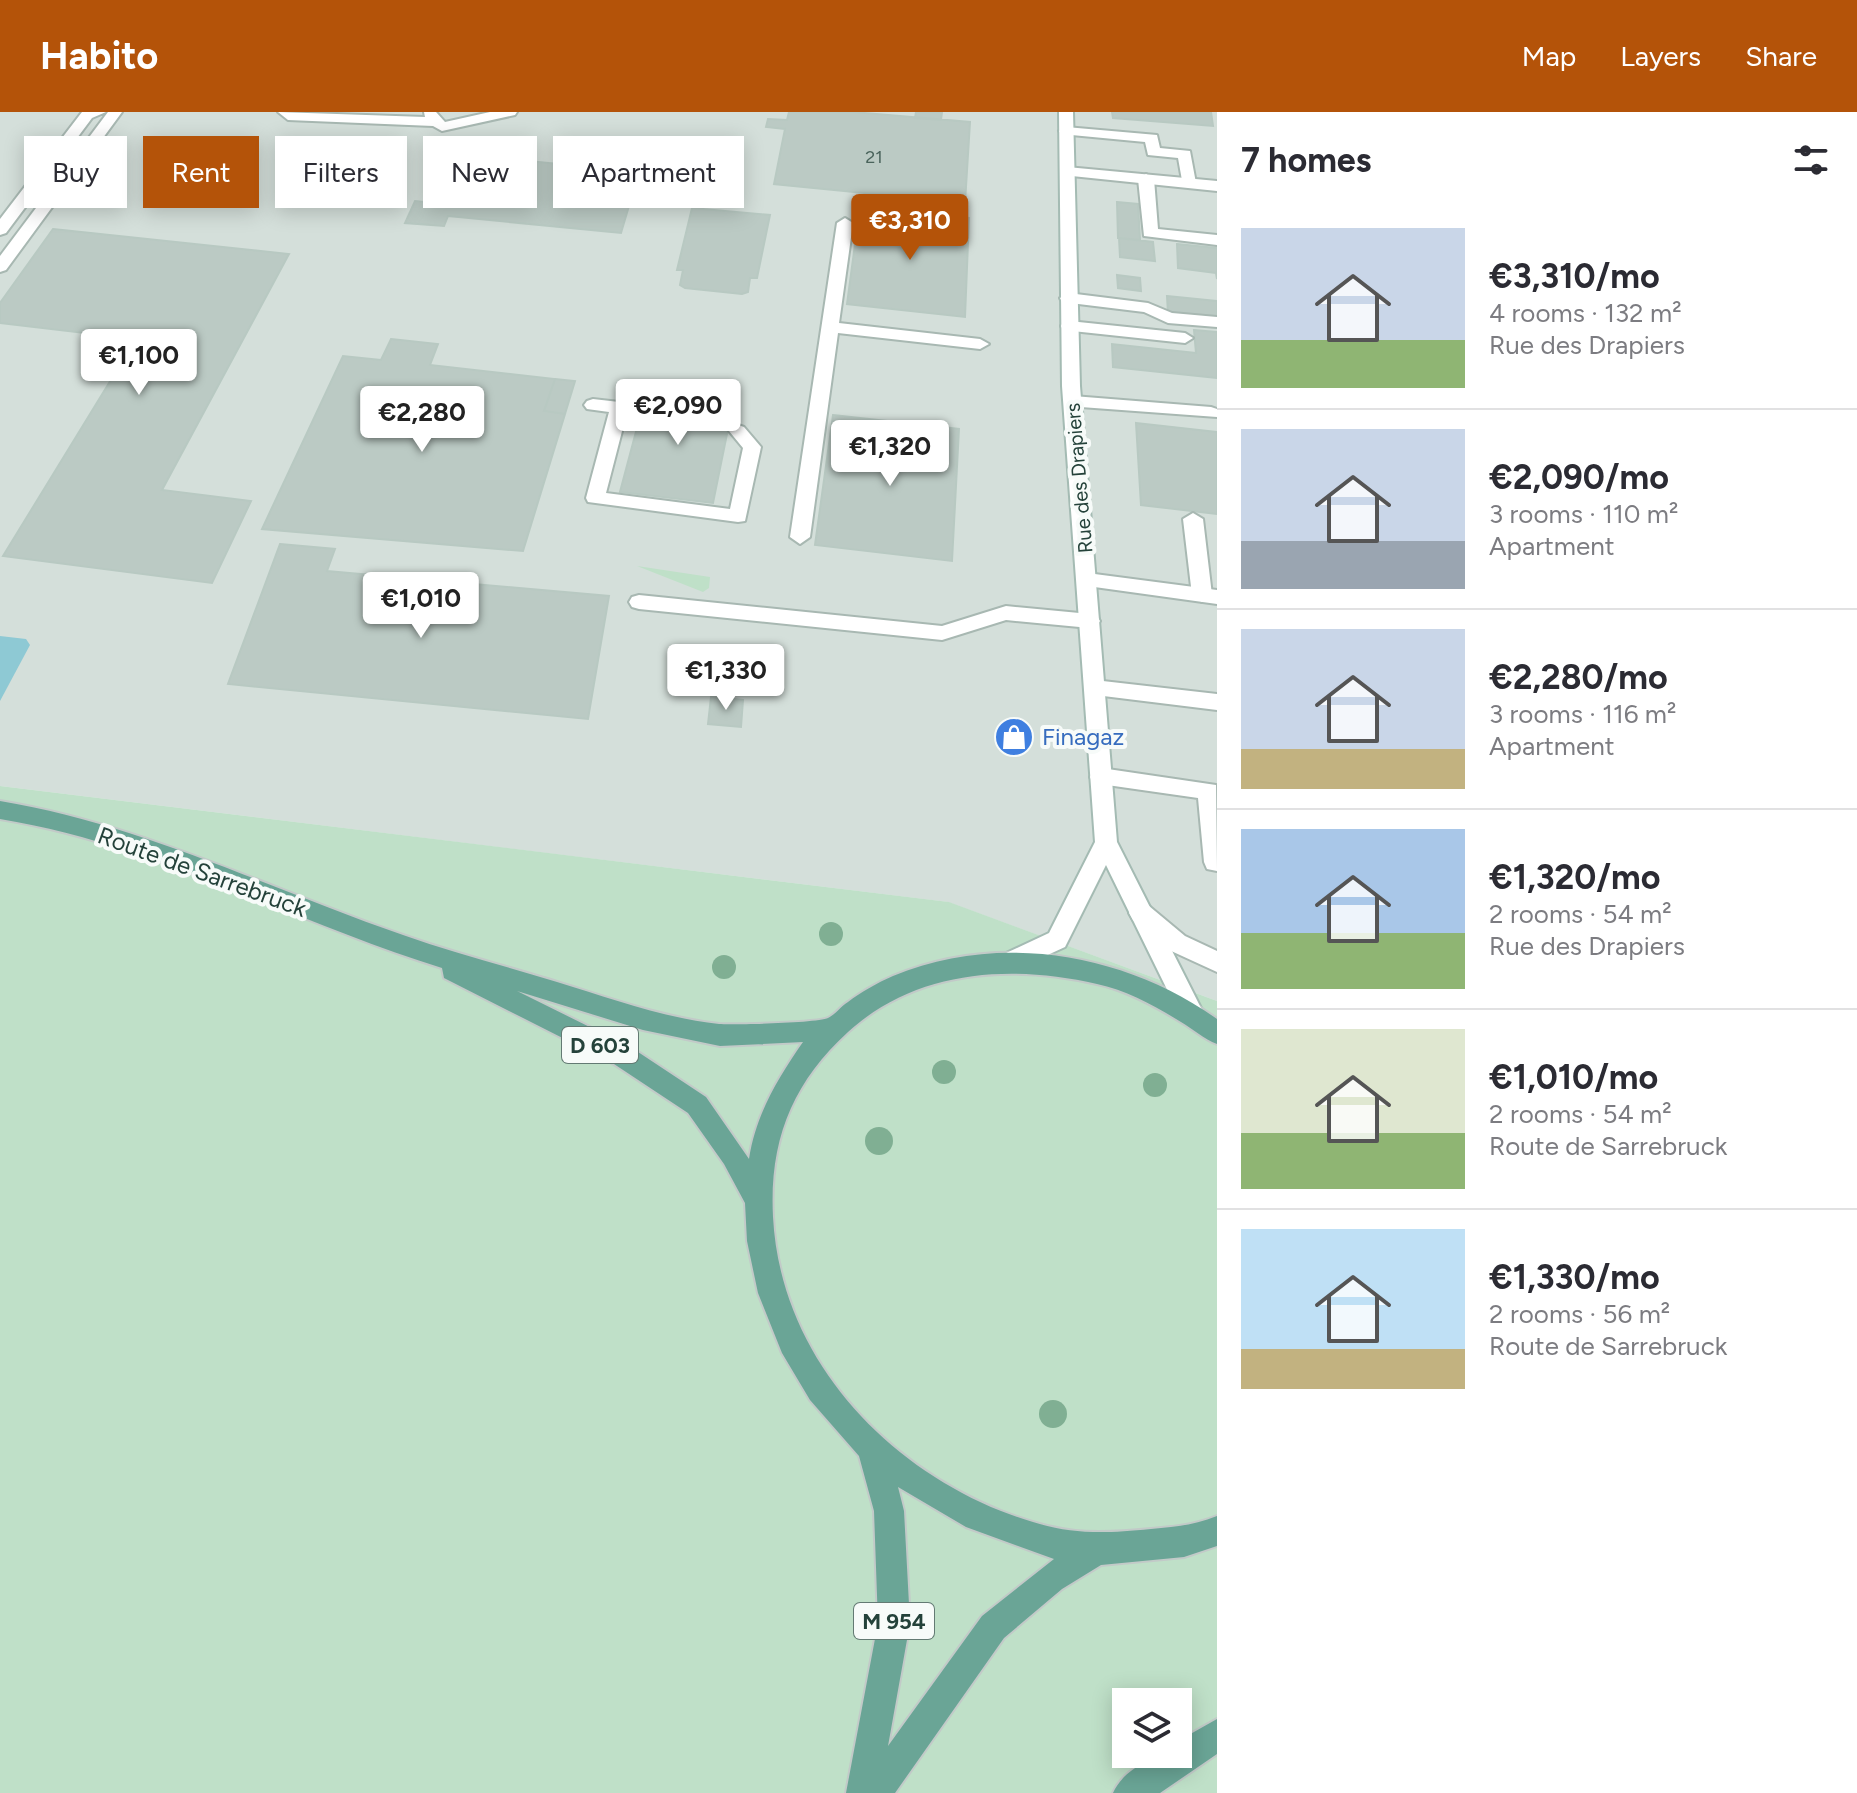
<!DOCTYPE html>
<html lang="en">
<head>
<meta charset="utf-8">
<style>
	:root { --surface:#fff; --page:#f7f7f7; --text:#2b2b33; --muted:#7c7c81; --line:#e1e1e2; --accent:#b45309 }
	body { margin:0; font-family:Figtree,sans-serif; background:var(--page); color:var(--text); height:100vh; display:flex; flex-direction:column; font-size:30px; white-space:nowrap }
	* { box-sizing:border-box; margin:0 }
	p { font-size:26px; color:var(--muted) }
	.icon { flex:none; width:44px; height:44px; fill:none; stroke:currentColor; stroke-width:2; stroke-linecap:round; stroke-linejoin:round }
	.map { position:relative; flex:1; overflow:hidden }
	.side { display:flex; flex-direction:column; background:var(--surface); width:640px }
	.side>* { flex:none }
	.guide { position:absolute; left:24px; top:24px; width:760px; height:72px; display:flex; gap:16px }
	.fabs { position:absolute; left:1112px; top:1576px; display:grid; gap:16px }
	.fabs a { display:grid; place-items:center; width:80px; height:80px; border-radius:0px; background:var(--surface); box-shadow:0 4px 20px #0003; font-size:40px }
	.price { position:absolute; translate:-50% -68px; padding:0 18px; border-radius:8px; background:#fff; color:#222; font-size:26px; line-height:52px; filter:drop-shadow(0 2px 4px #0008) }
	.price::after { content:''; position:absolute; left:50%; top:48px; width:24px; height:18px; margin-left:-12px; background:inherit; clip-path:polygon(0 0,100% 0,50% 100%) }
	.price.on { background:var(--accent); color:#fff }
	ul { padding:0; list-style:none }
	li { display:flex; align-items:center; gap:24px; height:200px; padding:0 24px }
	li+li { border-top:2px solid var(--line) }
	li span { display:grid; place-items:center; flex:none; width:224px; height:160px; border-radius:0px; color:#555 }
	li>.icon { margin-inline-start:auto }
	span .icon { width:96px; height:96px; fill:#fffc; stroke-width:1 }
	li b { font-size:34px }
	h2 { display:flex; justify-content:space-between; align-items:center; height:96px; padding:0 24px; font-size:34px }
	.pill { padding:0 28px; border-radius:0px; background:var(--surface); box-shadow:0 4px 20px #0003; font-size:28px; line-height:72px }
	.pill.on { background:var(--accent); color:#fff }
	header { display:flex; align-items:center; gap:48px; box-sizing:border-box; height:112px; padding:0 40px; background:var(--accent); color:#fff }
	header strong { font-size:38px }
	nav { display:flex; gap:44px; margin-inline-start:auto; font-size:28px }
	main { display:flex; flex:1; min-height:0 }
	.map>svg:first-child { display:block }
	.built { fill:#d4dfda }
	.green { fill:#bfe0c8; fill-rule:evenodd }
	.water { fill:#8ec9d4 }
	.building { fill:#bbcac4; stroke:#b8c9c2; stroke-width:2 }
	.lines { fill:none; stroke-linecap:round; stroke-linejoin:round }
	.lane-casing { stroke:#a8b8b2; stroke-width:4 }
	.street-casing { stroke:#a8b8b2; stroke-width:4 }
	.secondary-casing { stroke:#a4bbb3; stroke-width:4 }
	.primary-casing { stroke:#c2cac8; stroke-width:4 }
	.lane { fill:#fff; fill-rule:evenodd }
	.street { fill:#fff; fill-rule:evenodd }
	.secondary { fill:#fff; fill-rule:evenodd }
	.primary { fill:#6aa596; fill-rule:evenodd }
	.tree { fill:#80af93 }
	.labels { text-anchor:middle; stroke-width:8; stroke-linejoin:round; paint-order:stroke }
	.far-number-label { font-size:18px; fill:#4a645c }
	.far-street-label { font-size:20px; fill:#24423a; stroke:#f7fbf9 }
	.shield { fill:#f7fbf9; stroke:#637a73; stroke-width:2 }
	.shield-label { font-size:22px; font-weight:bold; fill:#24423a }
	.shop-label { font-size:24px; fill:#366cbe; stroke:#f7fbf9; text-anchor:start }
	.street-label { font-size:24px; fill:#24423a; stroke:#f7fbf9 }
</style>
</head>
<body>
<header>
<strong>Habito</strong>
<nav><a>Map</a><a>Layers</a><a>Share</a></nav>
</header>
<main>
<div class="map">
<svg width="1217" height="1681" viewBox="0 0 1217 1681">
	<rect width="100%" height="100%" fill="#e6efeb"/>
	<path class="built" d="M0 0H1217V889L948 790 0 674Z"/>
	<path class="green" d="M637 454 710 465 709 476 703 480Z
		M0 674 949 790 1217 889V1681H0ZM1126 1590H1178V1642H1126Z"/>
	<path class="water" d="M0 524 26 527 30 533 0 589Z"/>
	<path class="building" d="M789 0H853L970 10 965 91 774 72 785 17 766 15 768 7 787 8Z
		M916 0H942L941 8 915 6Z
		M1112 0H1211L1213 14 1113 6Z
		M457 42 639 60 621 121 448 104 444 114 405 111 415 89 435 91Z
		M1117 90 1138 92 1140 128 1118 126Z
		M860 95 969 106 965 205 847 192Z
		M692 96 770 103 757 166H750L748 180 742 182 685 176 680 173 683 158H677Z
		M53 117 289 142 162 378 251 389 212 471 3 444 136 227 0 211V191Z
		M1119 126 1153 130 1155 149 1120 145Z
		M1177 132 1217 136V167L1216 161 1178 156Z
		M1117 163 1140 166 1141 179 1118 176Z
		M1167 184 1217 189V206L1168 201Z
		M1194 218 1217 220V266L1113 255 1112 232 1196 241Z
		M391 227 438 232 430 253 555 267 544 299 565 302 523 439 262 417 343 244 381 248Z
		M555 267 575 269 565 302 544 299Z
		M660 276 722 283 727 287 723 306 730 307 713 391 620 380 642 297 650 298 654 279Z
		M833 303 959 317 952 449 815 433Z
		M1136 311 1217 320V402L1141 393Z
		M280 432 335 437 327 459 609 484 588 607 228 572Z
		M711 585 743 588 741 615 708 612Z"/>
	<g class="lines">
		<defs>
			<path id="lane" d="M82 0H106L92 6 6 121 0 123V107Z
				M108 0H122L6 158 0 160V144Z
				M278 0 425 5 424 0H436L445 10 490 0H517L515 3 442 19 433 14 288 8Z
				M1066 15 1157 23 1160 36 1190 39 1196 71 1193 74H1183L1178 46 1148 43 1145 30 1061 22 1059 19Z
				M1146 62 1154 67 1158 117 1217 123V133L1144 124 1138 67Z
				M845 106 853 111 839 211 980 227 989 232 980 237 838 221 810 425 800 432 790 425 837 111Z
				M1068 181 1148 191 1172 201 1217 205V215L1168 211 1144 200 1062 190 1060 186Z
				M1069 209 1185 221 1193 226 1185 231 1063 218 1061 214 1063 210Z
				M1073 284 1211 295 1217 297V305L1067 294 1064 290 1067 286Z
				M593 287 619 290 628 296 606 381 730 397 743 336 729 319 738 313 744 315 761 335 745 409 738 410 588 390 586 386 609 300 587 297 584 293 587 289Z
				M1193 401 1203 407 1212 483 1202 490 1192 483 1183 407Z
				M639 483 942 514 1006 494 1090 502 1097 504 1100 509 1097 514 1090 516 1006 508 942 528 639 497 632 495 629 490 632 485Z
				M1094 568 1217 582V598L1087 582 1084 576 1087 570Z
				M1101 656 1216 673 1217 759 1207 757 1204 750 1198 686 1093 671 1090 665 1093 659Z"/>
			<path id="street" d="M1067 55 1217 69V79L1062 63V57Z
				M1087 461 1217 478V492L1080 473 1077 468 1080 463Z
				M1141 791 1149 794 1185 824 1217 839V860L1169 838 1133 808 1129 801 1133 794Z"/>
			<path id="secondary" d="M1059 0H1073L1080 274 1117 730 1204 902 1201 910 1192 913 1183 910 1106 753 1065 835 1013 859 1004 856 1001 849 1004 842 1049 821 1095 730 1062 274Z"/>
			<path id="primary" d="M0 689C140 712 270 777 403 823 453 841 506 854 557 870 609 886 664 906 719 912 733 913 818 911 828 906 835 903 841 894 848 890 861 880 877 871 893 864 999 820 1124 841 1217 907V932C1204 927 1193 917 1181 910 1155 894 1126 878 1097 872 1010 852 916 858 848 920 792 971 769 1029 773 1105 780 1240 879 1350 1001 1399 1060 1422 1090 1423 1151 1417 1174 1415 1195 1413 1217 1404V1434L1184 1445 1101 1453 1062 1477 1004 1526 895 1681H846L878 1511 874 1399 859 1344 810 1288 782 1241 758 1181 747 1129 745 1091 724 1052 688 1001 614 952 444 866 442 856C294 810 154 732 0 707ZM517 879 643 918 720 934 803 930C778 966 756 1002 749 1047L706 985 632 936ZM898 1375 966 1415 1054 1447 982 1504 888 1634 910 1511 904 1399Z
				M1217 1607V1642L1160 1681H1113C1123 1658 1154 1642 1178 1642V1629Z"/>
		</defs>
		<use href="#lane" class="lane-casing"/>
		<use href="#street" class="street-casing"/>
		<use href="#secondary" class="secondary-casing"/>
		<use href="#primary" class="primary-casing"/>
		<use href="#lane" class="lane"/>
		<use href="#street" class="street"/>
		<use href="#secondary" class="secondary"/>
		<use href="#primary" class="primary"/>
	</g>
	<g class="tree">
		<circle cx="831" cy="822" r="12"/>
		<circle cx="724" cy="855" r="12"/>
		<circle cx="944" cy="960" r="12"/>
		<circle cx="1155" cy="973" r="12"/>
		<circle cx="879" cy="1029" r="14"/>
		<circle cx="1053" cy="1302" r="14"/>
	</g>
	<defs>
		<symbol id="shop-disc" viewBox="-11 -11 22 22"><circle r="9.5" fill="#3f7fe0" stroke="#f7fbf9"/><path d="M-5-2.5h2.3a2.7 3.5 0 0 1 5.4 0H5L5.5 6h-11ZM-1.5-2.5h3a1.5 2.3 0 0 0-3 0Z" fill="#fff"/></symbol>
	</defs>
	<g fill-rule="evenodd">
		<use href="#shop-disc" x="992" y="603" width="44" height="44"/>
	</g>
	<g class="labels">
		<g class="far-number-label">
			<text x="874" y="51">21</text>
		</g>
		<g class="far-street-label">
			<text transform="translate(1079 366) rotate(-95)" y="7">Rue des Drapiers</text>
		</g>
		<g class="shield">
			<rect x="562" y="915" width="76" height="36" rx="6"/>
			<rect x="854" y="1491" width="80" height="36" rx="6"/>
		</g>
		<g class="shield-label">
			<text x="600" y="941">D 603</text>
			<text x="894" y="1517">M 954</text>
		</g>
		<g class="shop-label">
			<text x="1042" y="633">Finagaz</text>
		</g>
		<g class="street-label">
			<text transform="translate(202 760) rotate(20)" y="8">Route de Sarrebruck</text>
		</g>
	</g>
</svg>
<div class="fabs">
<a><svg class="icon" aria-label="layers" viewBox="0 0 24 24"><path d="M12 4l9 5-9 5-9-5zM3 14l9 5 9-5"/></svg></a>
</div>
<b class="price on" style="left:910px;top:150px">€3,310</b>
<b class="price" style="left:139px;top:285px">€1,100</b>
<b class="price" style="left:678px;top:335px">€2,090</b>
<b class="price" style="left:422px;top:342px">€2,280</b>
<b class="price" style="left:890px;top:376px">€1,320</b>
<b class="price" style="left:421px;top:528px">€1,010</b>
<b class="price" style="left:726px;top:600px">€1,330</b>
<div class="guide">
<a class="pill">Buy</a>
<a class="pill on">Rent</a>
<a class="pill">Filters</a>
<a class="pill">New</a>
<a class="pill">Apartment</a>
</div>
</div>
<section class="side">
<h2>7 homes<svg class="icon" aria-label="filters" viewBox="0 0 24 24"><path d="M4 7h16M4 17h16"/><circle cx="9" cy="7" r="2"/><circle cx="15" cy="17" r="2"/></svg></h2>
<ul>
<li><span style="background:linear-gradient(#c9d6e8 70%,#8fb573 0)"><svg class="icon" aria-label="home" viewBox="0 0 24 24"><path d="M3 11l9-7 9 7M6 9v11h12V9"/></svg></span><div><b>€3,310/mo</b><p>4 rooms · 132 m²</p><p>Rue des Drapiers</p></div></li>
<li><span style="background:linear-gradient(#c9d6e8 70%,#9aa5b1 0)"><svg class="icon" aria-label="home" viewBox="0 0 24 24"><path d="M3 11l9-7 9 7M6 9v11h12V9"/></svg></span><div><b>€2,090/mo</b><p>3 rooms · 110 m²</p><p>Apartment</p></div></li>
<li><span style="background:linear-gradient(#c9d6e8 75%,#c2b280 0)"><svg class="icon" aria-label="home" viewBox="0 0 24 24"><path d="M3 11l9-7 9 7M6 9v11h12V9"/></svg></span><div><b>€2,280/mo</b><p>3 rooms · 116 m²</p><p>Apartment</p></div></li>
<li><span style="background:linear-gradient(#a9c7e8 65%,#8fb573 0)"><svg class="icon" aria-label="home" viewBox="0 0 24 24"><path d="M3 11l9-7 9 7M6 9v11h12V9"/></svg></span><div><b>€1,320/mo</b><p>2 rooms · 54 m²</p><p>Rue des Drapiers</p></div></li>
<li><span style="background:linear-gradient(#dfe7d0 65%,#8fb573 0)"><svg class="icon" aria-label="home" viewBox="0 0 24 24"><path d="M3 11l9-7 9 7M6 9v11h12V9"/></svg></span><div><b>€1,010/mo</b><p>2 rooms · 54 m²</p><p>Route de Sarrebruck</p></div></li>
<li><span style="background:linear-gradient(#bfe0f5 75%,#c2b280 0)"><svg class="icon" aria-label="home" viewBox="0 0 24 24"><path d="M3 11l9-7 9 7M6 9v11h12V9"/></svg></span><div><b>€1,330/mo</b><p>2 rooms · 56 m²</p><p>Route de Sarrebruck</p></div></li>
</ul>
</section>
</main>
</body>
</html>
